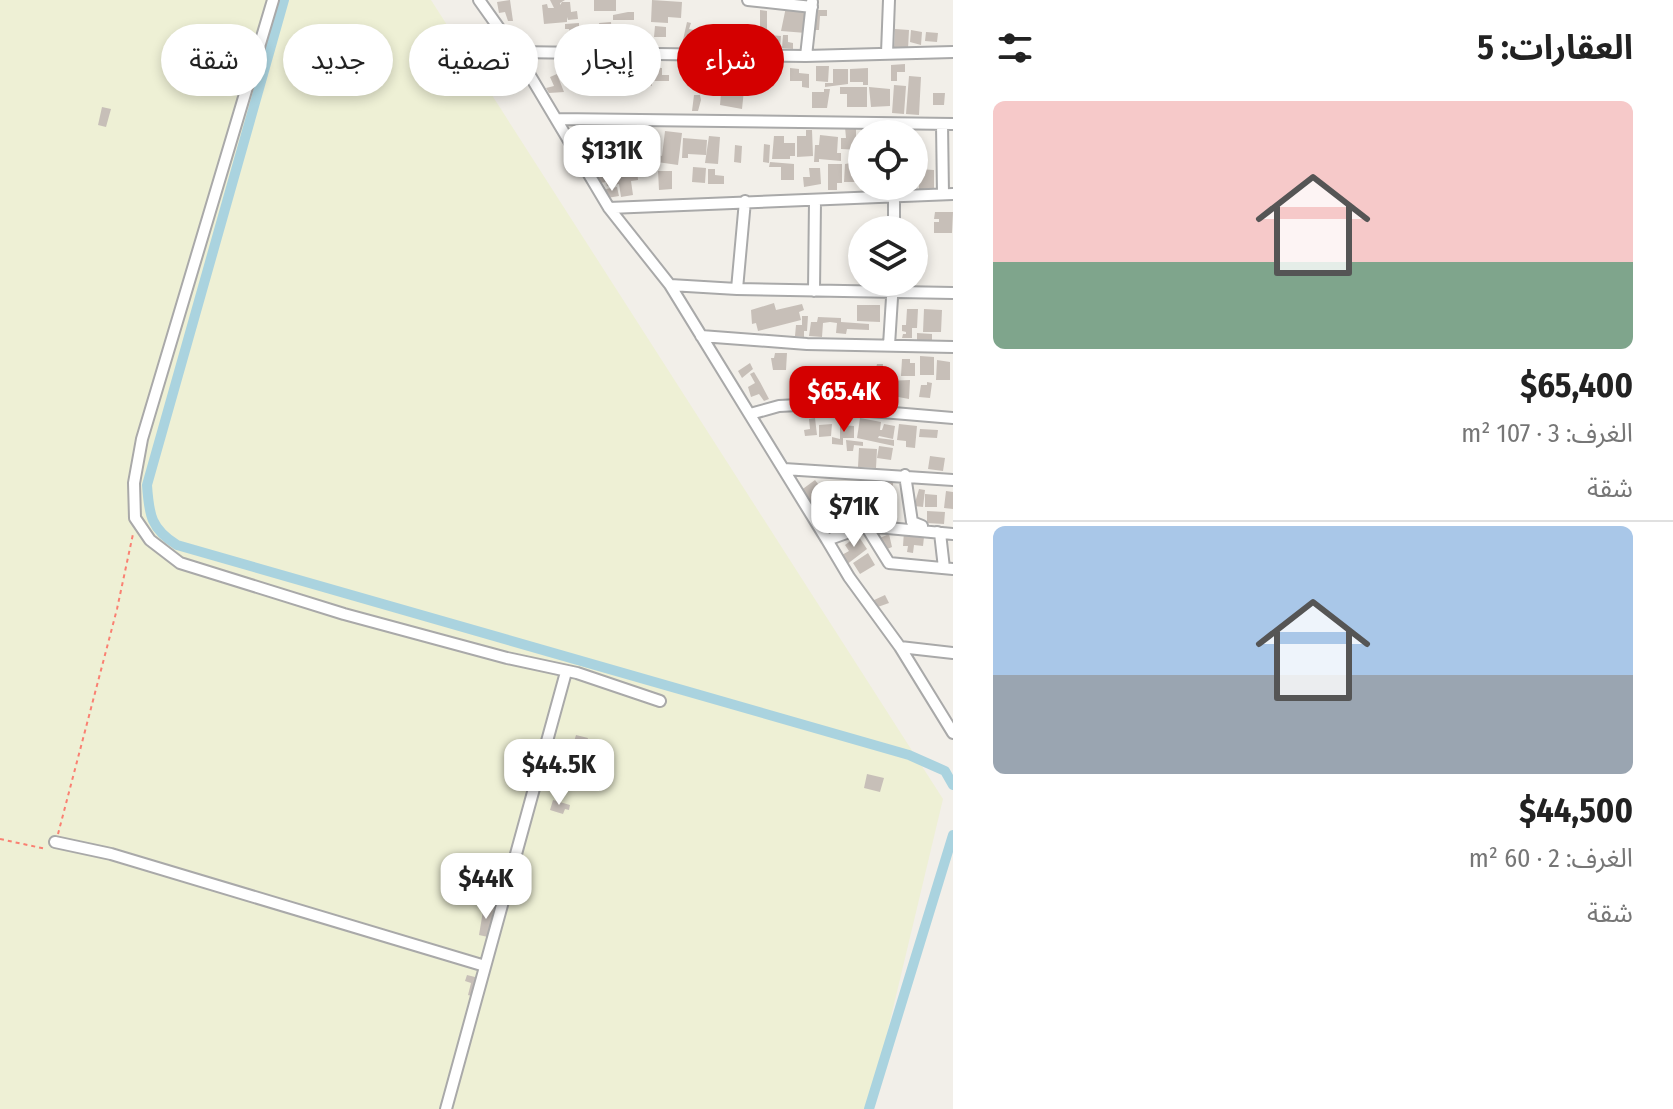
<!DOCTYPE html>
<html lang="ar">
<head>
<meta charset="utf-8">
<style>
	:root { --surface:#fff; --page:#f6f6f6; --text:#222; --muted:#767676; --line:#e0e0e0; --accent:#d40000 }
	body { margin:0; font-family:"Fira Sans Condensed","Noto Sans Arabic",sans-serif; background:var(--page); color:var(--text); direction:rtl; height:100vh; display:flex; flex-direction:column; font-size:30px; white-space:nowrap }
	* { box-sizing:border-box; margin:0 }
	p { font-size:26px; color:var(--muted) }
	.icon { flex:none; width:44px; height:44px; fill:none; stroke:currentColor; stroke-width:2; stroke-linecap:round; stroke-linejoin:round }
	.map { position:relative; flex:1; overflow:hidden; direction:ltr }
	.details { display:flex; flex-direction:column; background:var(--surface); width:720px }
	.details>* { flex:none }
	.top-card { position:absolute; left:24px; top:24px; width:760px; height:72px; direction:rtl; display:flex; gap:16px }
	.controls { position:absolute; left:848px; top:120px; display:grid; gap:16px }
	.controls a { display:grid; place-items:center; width:80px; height:80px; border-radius:50%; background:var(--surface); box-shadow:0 4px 12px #0003; font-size:40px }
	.price { position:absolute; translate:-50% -68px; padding:0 18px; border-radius:16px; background:#fff; color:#222; font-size:26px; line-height:52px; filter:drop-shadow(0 2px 4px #0008) }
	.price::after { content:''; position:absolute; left:50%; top:48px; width:24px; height:18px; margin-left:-12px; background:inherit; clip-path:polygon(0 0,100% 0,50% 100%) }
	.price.current { background:var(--accent); color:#fff }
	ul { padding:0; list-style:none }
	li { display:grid; align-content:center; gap:16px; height:424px; padding:0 40px }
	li+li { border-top:2px solid var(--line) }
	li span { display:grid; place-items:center; height:248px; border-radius:12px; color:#555 }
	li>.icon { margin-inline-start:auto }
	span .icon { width:144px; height:144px; fill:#fffc; stroke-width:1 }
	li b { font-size:34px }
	h2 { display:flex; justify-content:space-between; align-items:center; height:96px; padding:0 40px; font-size:34px }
	.tag { padding:0 28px; border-radius:36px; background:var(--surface); box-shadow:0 4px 12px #0003; font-size:28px; line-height:72px }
	.tag.current { background:var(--accent); color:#fff }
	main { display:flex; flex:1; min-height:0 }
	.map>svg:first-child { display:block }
	.farmland { fill:#eef0d5 }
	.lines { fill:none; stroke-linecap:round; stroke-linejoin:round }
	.canal { stroke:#aad3df; stroke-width:10 }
	.building { fill:#c7bfb8 }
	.minor-casing { stroke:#a9a9a9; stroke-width:14 }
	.path { stroke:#fa8072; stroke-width:2; stroke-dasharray:4 4; stroke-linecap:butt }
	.minor { stroke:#fff; stroke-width:10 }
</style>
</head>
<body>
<main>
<section class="details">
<h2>العقارات: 5<svg class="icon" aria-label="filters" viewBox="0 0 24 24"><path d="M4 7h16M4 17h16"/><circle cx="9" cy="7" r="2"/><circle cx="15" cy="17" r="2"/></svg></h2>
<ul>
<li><span style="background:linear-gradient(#f6c9c9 65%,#7fa58c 0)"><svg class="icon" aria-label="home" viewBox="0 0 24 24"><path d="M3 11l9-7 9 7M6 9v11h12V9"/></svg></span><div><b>$65,400</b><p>الغرف: 3 · 107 m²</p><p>شقة</p></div></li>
<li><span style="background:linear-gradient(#a9c7e8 60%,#9aa5b1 0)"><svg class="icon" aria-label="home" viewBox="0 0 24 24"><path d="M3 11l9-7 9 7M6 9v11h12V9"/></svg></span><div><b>$44,500</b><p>الغرف: 2 · 60 m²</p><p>شقة</p></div></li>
</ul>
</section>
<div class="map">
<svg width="953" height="1109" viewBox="0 0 953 1109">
	<rect width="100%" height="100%" fill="#f2efe9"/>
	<path class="farmland" d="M0 0H431L943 799 869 1109H0Z"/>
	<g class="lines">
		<path class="canal" d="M284 0 147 485C149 515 151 529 177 545L909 755 945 771 953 785
			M869 1109 953 835"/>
	</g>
	<path class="building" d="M510 0 513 21H508L505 12 499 13 497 2Z
		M550 0H565L560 3V5L562 2H570L571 12 577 11 578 19 568 20 567 17V22L544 24 542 5 547 4 548 8H554Z
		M594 0H616V11H594Z
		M652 0 682 2 681 18 668 17V23L651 22Z
		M786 7 808 10 806 33 781 31Z
		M760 10 767 11V34L760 33Z
		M813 10H827V16H820L819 30H812Z
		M628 12H634V20H613V15Z
		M611 22 612 37 601 38 599 23Z
		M687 22 691 23 689 29 704 32 703 37 694 35 693 42 683 40Z
		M579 23V28L575 29V33H570L569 29H565V24Z
		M593 24H598L599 40 583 38 582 27Z
		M655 26 666 27V37H654Z
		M895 29 909 30 908 49 894 48Z
		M911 30 922 32 921 45 910 42Z
		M724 31 732 32 730 37 737 39 735 49 720 48Z
		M926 32 938 33 937 42 925 41Z
		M769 35 781 36 780 50H769Z
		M783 35H788V42L793 43V49L782 48Z
		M596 60 598 89 576 91 575 86H581L580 61Z
		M725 60 744 61 742 85 723 84Z
		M704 64 723 66 721 84 708 86 707 91 697 90 699 76Z
		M905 64V72H897V81H891V65Z
		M816 66H829L828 82 816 81Z
		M576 68 578 85 565 86 563 69Z
		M613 68 614 88 600 89 599 69Z
		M648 68H662V75H669V81H652V86L647 85Z
		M790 68 799 69V73L809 74V88L802 87V81H790Z
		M868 68V85H863V82H850V69Z
		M833 69H848V84L825 87V83H833Z
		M557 74 564 92 549 93 546 88 554 86 550 77Z
		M909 76 921 77 919 115 906 114Z
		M894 85 906 86 904 114 892 113Z
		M722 86 744 90 742 109 720 105 721 93H727L721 91Z
		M840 87H867V107H847V94H840Z
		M869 87 890 89V106L871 107Z
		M824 89H830L827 108H812V92H824Z
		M933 93H945L944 105H933Z
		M694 95H700L701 100 698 111H692Z
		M102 107 111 109 106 127 98 125Z
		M588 124 591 150 580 151 576 133H578L577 125Z
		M845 127 856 128V138H861V150L841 149V138H846Z
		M806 130H812L813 156 797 157V136H806Z
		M665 131 682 133 678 165 657 162 658 155 662 156Z
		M613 135 614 148 597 150 595 137Z
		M820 135 838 137 837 153H841V161L819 159V162H814L815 145H819Z
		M709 136 720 137 718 164 705 163Z
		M774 136H784V143H795V156H790V159H772Z
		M683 138 707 140 706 155 688 154V158H682Z
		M621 142H628V158H621L622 168H616V171L637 168 638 180 631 181 633 195 621 197 619 184 607 186 606 182 600 183 592 165 616 163 615 158H621Z
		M764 144 770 145 769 163 763 162Z
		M735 145 742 146 741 163 734 162Z
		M770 162 794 164V180H781V167H769Z
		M857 162 858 182H844L845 164Z
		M828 164H842V183H837V190H828Z
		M693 167 706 168 705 183 692 182Z
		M809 168H820L821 184 804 187 803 177H810Z
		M708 169H715V175L724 176V184H708Z
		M919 169 934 170V193H929V190H919Z
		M658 171H672V189L659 190Z
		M617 187 619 196 607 198 606 189Z
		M935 212H953L952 233H934V222H939V219H934Z
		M774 303 776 310 802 304 804 310 799 312 801 320 758 331 756 323 752 324 751 310Z
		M857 305H880V322L857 321Z
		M907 309H918L917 328H912V338H902L903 334H906V332L902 331V325H906Z
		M924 309 942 310 941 332H923Z
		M802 316H808L807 331H804V337L795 336 796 325H802Z
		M818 317 841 318V322L869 324V330L847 329 846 334 836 333 837 323 830 322 823 323 822 337 809 336 811 322H817Z
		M917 333 932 334V340L917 341Z
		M775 353H787L786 370H773L771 358H774Z
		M920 356 934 357V375H920Z
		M902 359H910V363H915V376H901Z
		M937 360 950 362V380H936Z
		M750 363 753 369 742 378 738 371Z
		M877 364H883L882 377 867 374 868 367 876 368Z
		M845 366 853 367 855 379H839V373H845Z
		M754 372 760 382 769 399 764 401 759 394 751 397 748 387 755 383 750 374Z
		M864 380H873L872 394H867V388H864Z
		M910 380 909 399 893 396V385L885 386V381Z
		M873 381H884V397H874Z
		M927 382 932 383 930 398 919 397 921 385H927Z
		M815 418 817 435 805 436 804 430 810 429 809 419Z
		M860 418 881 422 880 430H882L884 424 895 426 893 439 879 436 878 438 894 440V446L857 438Z
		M832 424 831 436 819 437V425Z
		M899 424 917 426 915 448 906 447V441L897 440Z
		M840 425 854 426V438H843V445L832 444V437L840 439Z
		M920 429 938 430 937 438 919 437Z
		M846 440 863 442V446L854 445 853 451H847Z
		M879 446 893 448 891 460 877 458Z
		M859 448 877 449 876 468 858 467Z
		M930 456 945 458 943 471 928 469Z
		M815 480 825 493 810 504 800 491Z
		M881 482 893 483 892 506 880 505Z
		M840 484H846L845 497H849V503H839Z
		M919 489 925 490 923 507 914 506Z
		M946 491 953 492V509L944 508Z
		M925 494 937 495V507H925Z
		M927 511 945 512 944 524 927 523Z
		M855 531 867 549 846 565 840 556 849 551 845 545 853 539 850 534Z
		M904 531 918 532 917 536 924 537 923 546 914 545 913 553 907 552 908 546H903Z
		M889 534 892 547 885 550 880 538Z
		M868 553 875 565 860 574 853 563Z
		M885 595 889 603 875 608 872 601Z
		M576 735 588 738 586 744 581 743 577 757 570 755Z
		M867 774 884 778 880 792 864 788Z
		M553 800 570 805 569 810 565 809 563 814 550 810Z
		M484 905 494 907 488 937 479 935Z
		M467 975 479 978 475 997 468 995 471 983 465 981Z"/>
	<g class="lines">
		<defs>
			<path id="minor" d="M273 0 142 439 134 483 135 518 150 540 180 563 344 614 507 658 577 673 660 701
				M479 0 516 52 609 208 670 285 827 540
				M748 0 812 7
				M516 52 806 56 953 52
				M887 53 889 0
				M806 56 812 2
				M557 119 953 124
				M942 124 943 194
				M609 208 953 194
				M894 230V197
				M670 285 737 289 953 293
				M737 289 745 201
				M814 291 815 201
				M701 336 807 344 953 347
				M889 345 893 282
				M750 414 779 406 799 405 953 418
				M784 469 953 480
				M905 475 912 522 922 526
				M866 526 889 563 953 569
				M937 532 940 533 944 568
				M953 534 866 526 827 540 849 577 900 647 953 733
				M900 647 953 653
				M55 842 111 854 485 966
				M446 1109 566 672"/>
		</defs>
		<use href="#minor" class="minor-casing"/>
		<path class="path" d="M58 834 117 609 133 534
			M0 839 46 849"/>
		<use href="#minor" class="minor"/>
	</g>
</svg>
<div class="controls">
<a><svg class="icon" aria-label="locate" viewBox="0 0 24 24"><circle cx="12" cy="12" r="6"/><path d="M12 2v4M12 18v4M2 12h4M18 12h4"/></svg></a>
<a><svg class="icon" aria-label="layers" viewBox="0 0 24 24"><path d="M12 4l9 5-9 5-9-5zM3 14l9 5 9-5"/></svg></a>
</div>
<b class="price" style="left:612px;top:193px">$131K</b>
<b class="price current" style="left:844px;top:434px">$65.4K</b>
<b class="price" style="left:854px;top:549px">$71K</b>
<b class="price" style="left:559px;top:807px">$44.5K</b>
<b class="price" style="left:486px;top:921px">$44K</b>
<div class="top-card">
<a class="tag current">شراء</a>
<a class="tag">إيجار</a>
<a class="tag">تصفية</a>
<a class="tag">جديد</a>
<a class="tag">شقة</a>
</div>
</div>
</main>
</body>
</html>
